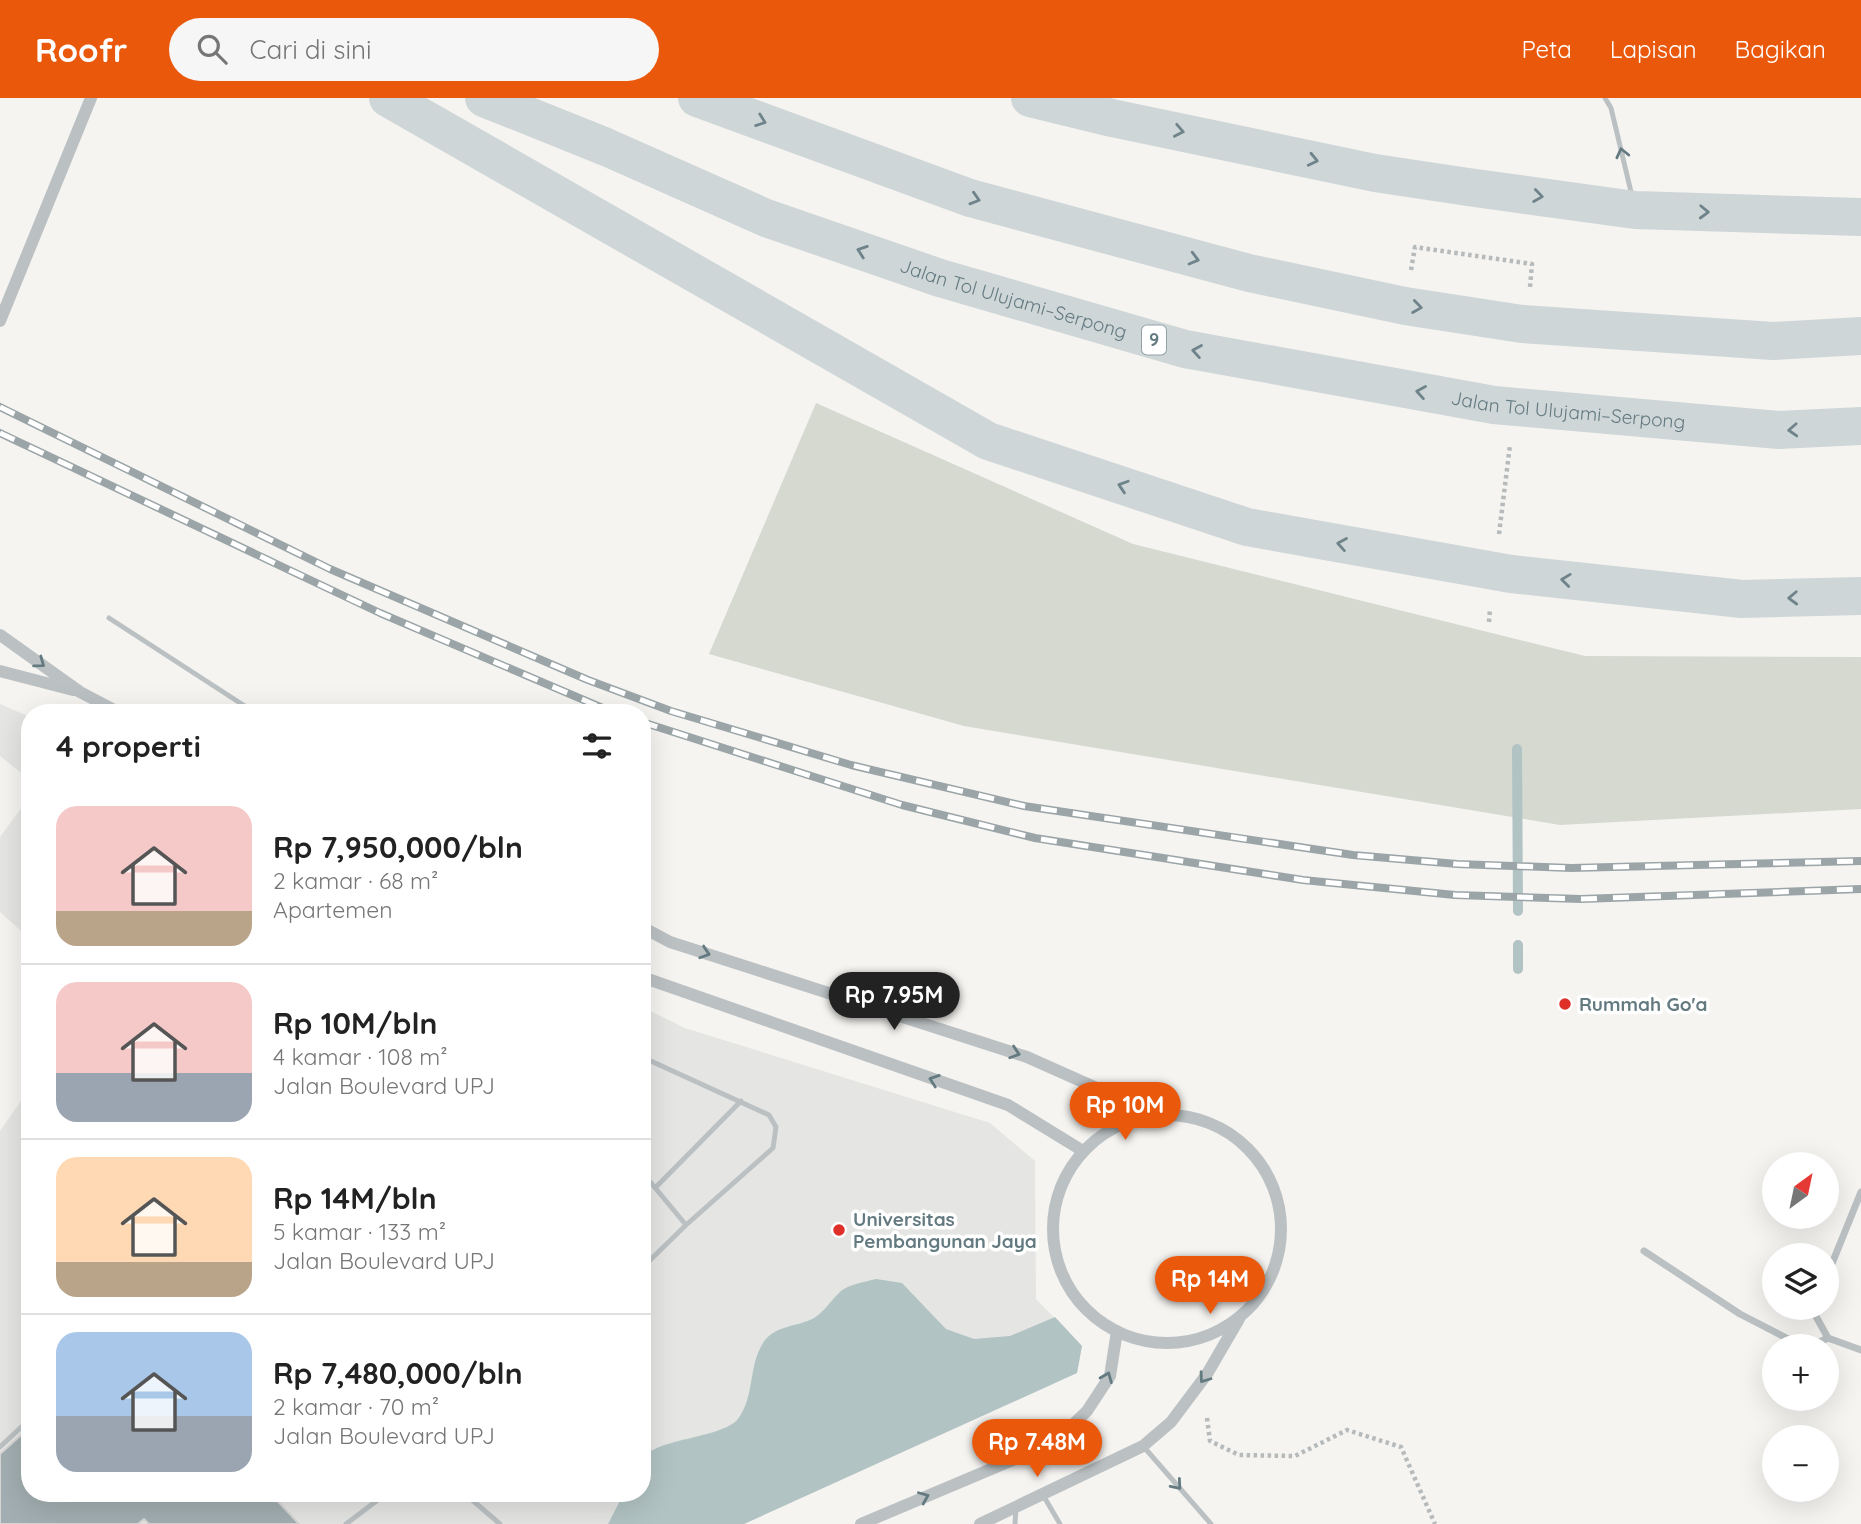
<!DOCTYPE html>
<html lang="id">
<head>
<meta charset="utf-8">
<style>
	:root { --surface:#fff; --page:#f6f6f6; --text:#222; --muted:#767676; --line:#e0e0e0; --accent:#ea580c }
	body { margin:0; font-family:Quicksand,sans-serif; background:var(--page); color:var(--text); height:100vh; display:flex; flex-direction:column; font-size:26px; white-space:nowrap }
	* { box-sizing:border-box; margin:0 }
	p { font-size:23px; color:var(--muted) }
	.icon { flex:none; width:38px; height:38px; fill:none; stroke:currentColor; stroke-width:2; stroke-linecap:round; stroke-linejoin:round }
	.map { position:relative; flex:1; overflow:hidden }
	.details { position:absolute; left:21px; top:606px; width:630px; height:798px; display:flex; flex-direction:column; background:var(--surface); border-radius:28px; box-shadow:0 7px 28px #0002 }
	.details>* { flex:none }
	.needle { width:46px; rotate:33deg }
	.fabs { position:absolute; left:1762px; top:1054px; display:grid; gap:14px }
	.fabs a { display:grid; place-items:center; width:77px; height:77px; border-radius:50%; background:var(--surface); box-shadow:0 7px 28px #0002; font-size:35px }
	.price { position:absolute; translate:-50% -60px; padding:0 16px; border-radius:24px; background:var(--accent); color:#fff; font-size:23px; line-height:46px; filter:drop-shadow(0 2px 4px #0008) }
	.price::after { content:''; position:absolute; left:50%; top:42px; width:21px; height:16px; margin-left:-10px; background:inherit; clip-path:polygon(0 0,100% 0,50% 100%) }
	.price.active { background:#222; color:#fff }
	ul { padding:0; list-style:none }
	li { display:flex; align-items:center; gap:21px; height:175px; padding:0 35px }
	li+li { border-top:2px solid var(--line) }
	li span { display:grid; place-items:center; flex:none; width:196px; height:140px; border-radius:21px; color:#555 }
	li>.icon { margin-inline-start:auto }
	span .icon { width:84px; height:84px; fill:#fffc; stroke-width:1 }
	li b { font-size:30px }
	h2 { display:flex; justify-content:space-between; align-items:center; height:84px; padding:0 35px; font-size:30px }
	header { display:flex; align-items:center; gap:42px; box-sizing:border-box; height:98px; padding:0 35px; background:var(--accent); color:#fff }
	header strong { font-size:33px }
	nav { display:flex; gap:38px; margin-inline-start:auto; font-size:24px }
	.search { width:490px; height:63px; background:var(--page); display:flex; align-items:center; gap:18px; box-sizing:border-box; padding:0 24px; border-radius:38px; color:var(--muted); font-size:26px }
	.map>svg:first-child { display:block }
	.built { fill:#e5e6e4 }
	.green { fill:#d5d9d0 }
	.water { fill:#b2c3c4 }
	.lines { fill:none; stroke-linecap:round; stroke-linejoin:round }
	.stream { stroke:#b2c3c4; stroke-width:10 }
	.building { fill:#a2aeb1; stroke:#d6d5d4; stroke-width:2 }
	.path { stroke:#b6babb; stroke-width:4.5; stroke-dasharray:3.5 3.5; stroke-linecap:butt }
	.service { stroke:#bbc1c3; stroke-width:5 }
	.minor { stroke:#bbc1c3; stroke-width:7 }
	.tertiary { stroke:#bbc1c3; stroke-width:12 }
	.motorway { stroke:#ced6d7; stroke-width:38 }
	.rail-casing { stroke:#9ba5a8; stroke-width:8 }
	.rail { stroke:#fff; stroke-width:5; stroke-dasharray:16; stroke-linecap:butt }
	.oneway { stroke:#6f838a }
	.oneway2 { stroke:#647a81 }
	.poi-dot { fill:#de2f28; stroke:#fff; stroke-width:2.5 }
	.labels { text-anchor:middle; stroke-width:7; stroke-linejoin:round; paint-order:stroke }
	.shield { fill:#fff; stroke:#92a2a7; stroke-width:2 }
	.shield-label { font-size:18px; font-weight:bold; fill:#647a81 }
	.street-label { font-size:19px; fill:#647a81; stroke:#fff }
	.poi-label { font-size:19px; font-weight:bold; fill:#647a81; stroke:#fff; text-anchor:start }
</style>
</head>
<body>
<header>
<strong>Roofr</strong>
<div class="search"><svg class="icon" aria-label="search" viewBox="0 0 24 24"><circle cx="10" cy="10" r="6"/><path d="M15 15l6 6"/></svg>Cari di sini</div>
<nav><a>Peta</a><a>Lapisan</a><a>Bagikan</a></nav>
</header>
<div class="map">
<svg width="1861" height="1426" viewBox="0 0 1861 1426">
	<rect width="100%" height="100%" fill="#f5f4f1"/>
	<path class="built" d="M0 606 30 619V682L0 658Z
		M30 698V841L0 814V739Z
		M642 909 685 930 990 1025 1035 1063 1036 1201 1082 1248 1077 1275 744 1426H0V1033L30 990V1395H642Z"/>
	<path class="green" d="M816 305 1133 446 1585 558 1861 559V711L1560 727 964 628 709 556Z"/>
	<path class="water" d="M876 1181 902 1185 946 1231 974 1241 1010 1238 1055 1219 1082 1248 1077 1275 744 1426H608L624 1395H642C642 1386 640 1371 642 1363 650 1340 722 1341 738 1321 755 1298 748 1269 763 1245 774 1227 798 1229 814 1220 824 1214 832 1201 841 1193 850 1186 865 1184 876 1181Z"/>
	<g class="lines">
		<path class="stream" d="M1517 651 1518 813
			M1518 847V871"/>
	</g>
	<path class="building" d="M30 1329V1395H270L299 1426H149L144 1421 138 1426H0V1356Z"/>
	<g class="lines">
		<path class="path" d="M1411 172 1415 149 1532 166 1530 189
			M1499 436 1510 347
			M1489 524 1490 511
			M1207 1320 1210 1343 1239 1357 1295 1358 1347 1332 1401 1349 1435 1426"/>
		<path class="service" d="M1605 0 1611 10 1632 98
			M109 520 254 614
			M642 959 769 1017 776 1029 773 1050 686 1127
			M642 1074 686 1127 642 1170
			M656 1089 741 1003
			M1143 1348 1211 1426
			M0 1349 30 1321
			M464 1395 500 1426
			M1043 1397 1060 1426
			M346 1426 387 1395
			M1015 1426 1016 1409"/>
		<path class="minor" d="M1644 1153 1740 1216 1802 1248
			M1827 1178 1861 1094
			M1814 1209 1813 1213 1828 1240 1861 1252
			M1811 1248 1828 1240"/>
		<path class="tertiary" d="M0 223 91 0
			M0 537 80 594 118 614
			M0 573 73 592
			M642 829 670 844 1027 959 1157 1017
			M642 879 1008 1007 1083 1053
			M1053 1131a114 114 0 1 1 228 0a114 114 0 1 1-228 0Z
			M861 1426 1055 1344 1087 1313 1110 1278 1117 1233
			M980 1426 1143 1348 1171 1324 1207 1276 1239 1221"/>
		<g class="motorway">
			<path d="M388 0 988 343 1247 429 1511 476 1742 501 1861 498"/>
			<path id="s1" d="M484 0 606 49 766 120 940 180 1185 251 1494 307 1779 332 1861 328"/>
			<path d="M697 0 970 100 1249 175 1405 208 1522 226 1773 243 1861 238"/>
			<path d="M1030 0 1112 20 1375 75 1468 89 1635 112 1861 119"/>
		</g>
		<defs>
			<path id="rail" d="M0 309 330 471 588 582 671 613 851 667 1024 708 1353 757 1457 766 1571 770 1861 763
				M0 335 380 515 612 614
				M642 624 902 707 1035 740 1303 782 1455 797 1581 801 1861 791"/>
		</defs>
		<use href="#rail" class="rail-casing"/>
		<use href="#rail" class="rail"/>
	</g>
	<defs><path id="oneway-chevron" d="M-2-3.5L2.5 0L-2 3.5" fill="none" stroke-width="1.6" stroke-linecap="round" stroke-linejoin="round" transform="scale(1.75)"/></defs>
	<g class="oneway">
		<use href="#oneway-chevron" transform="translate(761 23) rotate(20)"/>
		<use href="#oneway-chevron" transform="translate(1179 33) rotate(11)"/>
		<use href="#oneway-chevron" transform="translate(1313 62) rotate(13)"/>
		<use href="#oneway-chevron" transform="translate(1538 98) rotate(8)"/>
		<use href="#oneway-chevron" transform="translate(975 101) rotate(17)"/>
		<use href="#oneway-chevron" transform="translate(1704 114) rotate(2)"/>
		<use href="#oneway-chevron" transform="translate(862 153) rotate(-161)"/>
		<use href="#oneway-chevron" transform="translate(1194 161) rotate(15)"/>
		<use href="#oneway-chevron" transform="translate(1417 209) rotate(8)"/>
		<use href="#oneway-chevron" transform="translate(1197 253) rotate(-170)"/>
		<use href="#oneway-chevron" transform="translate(1421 294) rotate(-170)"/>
		<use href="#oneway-chevron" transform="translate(1793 332) rotate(177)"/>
		<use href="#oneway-chevron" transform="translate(1123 388) rotate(-162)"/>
		<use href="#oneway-chevron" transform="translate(1342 446) rotate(-170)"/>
		<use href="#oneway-chevron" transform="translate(1566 482) rotate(-173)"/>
		<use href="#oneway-chevron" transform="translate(1793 500) rotate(178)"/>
	</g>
	<g class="oneway2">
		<use href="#oneway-chevron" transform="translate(1622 55) rotate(-103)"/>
		<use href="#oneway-chevron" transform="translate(40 565) rotate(36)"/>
		<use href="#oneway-chevron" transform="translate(705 855) rotate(18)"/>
		<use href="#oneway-chevron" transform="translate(1015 955) rotate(18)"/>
		<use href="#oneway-chevron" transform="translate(934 982) rotate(-161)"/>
		<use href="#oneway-chevron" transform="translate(1107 1279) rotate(-68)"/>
		<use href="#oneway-chevron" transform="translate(1204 1280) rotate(126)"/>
		<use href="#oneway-chevron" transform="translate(1177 1387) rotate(49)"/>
		<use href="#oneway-chevron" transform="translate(924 1399) rotate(-23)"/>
	</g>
	<g class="poi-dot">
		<circle cx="1565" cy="906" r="7"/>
		<circle cx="839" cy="1132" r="7"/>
	</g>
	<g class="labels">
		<rect class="shield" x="1142" y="227.5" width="24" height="29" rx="5"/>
		<g class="shield-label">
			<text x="1154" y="248">9</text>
		</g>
		<g class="street-label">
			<text dy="7" stroke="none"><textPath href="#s1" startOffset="567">Jalan Tol Ulujami–Serpong</textPath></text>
			<text dy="7" stroke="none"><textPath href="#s1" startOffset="1134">Jalan Tol Ulujami–Serpong</textPath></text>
		</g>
		<g class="poi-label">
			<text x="1579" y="913">Rummah Go'a</text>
			<text x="853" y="1128">Universitas<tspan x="853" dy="22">Pembangunan Jaya</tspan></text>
		</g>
	</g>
</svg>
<div class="fabs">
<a><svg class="needle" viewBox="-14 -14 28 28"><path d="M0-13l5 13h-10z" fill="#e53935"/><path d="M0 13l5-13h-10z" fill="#767676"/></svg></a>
<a><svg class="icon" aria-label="layers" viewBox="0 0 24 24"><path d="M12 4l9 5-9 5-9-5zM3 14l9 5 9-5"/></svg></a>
<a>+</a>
<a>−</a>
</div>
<b class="price active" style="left:894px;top:934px">Rp 7.95M</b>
<b class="price" style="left:1125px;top:1044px">Rp 10M</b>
<b class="price" style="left:1210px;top:1218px">Rp 14M</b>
<b class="price" style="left:1037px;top:1381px">Rp 7.48M</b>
<section class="details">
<h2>4 properti<svg class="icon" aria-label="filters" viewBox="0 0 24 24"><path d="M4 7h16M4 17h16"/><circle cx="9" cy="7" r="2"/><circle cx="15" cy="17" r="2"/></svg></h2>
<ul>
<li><span style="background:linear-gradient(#f6c9c9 75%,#b9a48a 0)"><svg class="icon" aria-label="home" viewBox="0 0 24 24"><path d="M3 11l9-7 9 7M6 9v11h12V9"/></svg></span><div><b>Rp 7,950,000/bln</b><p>2 kamar · 68 m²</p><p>Apartemen</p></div></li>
<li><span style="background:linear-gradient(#f6c9c9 65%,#9aa5b1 0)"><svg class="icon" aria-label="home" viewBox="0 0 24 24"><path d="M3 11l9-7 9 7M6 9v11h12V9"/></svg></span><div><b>Rp 10M/bln</b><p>4 kamar · 108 m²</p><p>Jalan Boulevard UPJ</p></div></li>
<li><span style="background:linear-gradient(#ffd9b3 75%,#b9a48a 0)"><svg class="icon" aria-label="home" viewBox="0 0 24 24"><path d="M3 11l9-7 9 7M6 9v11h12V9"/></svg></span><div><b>Rp 14M/bln</b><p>5 kamar · 133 m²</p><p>Jalan Boulevard UPJ</p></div></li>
<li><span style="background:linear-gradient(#a9c7e8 60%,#9aa5b1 0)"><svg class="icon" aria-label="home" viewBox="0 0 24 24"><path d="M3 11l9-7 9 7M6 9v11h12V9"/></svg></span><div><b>Rp 7,480,000/bln</b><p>2 kamar · 70 m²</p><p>Jalan Boulevard UPJ</p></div></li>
</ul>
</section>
</div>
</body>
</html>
